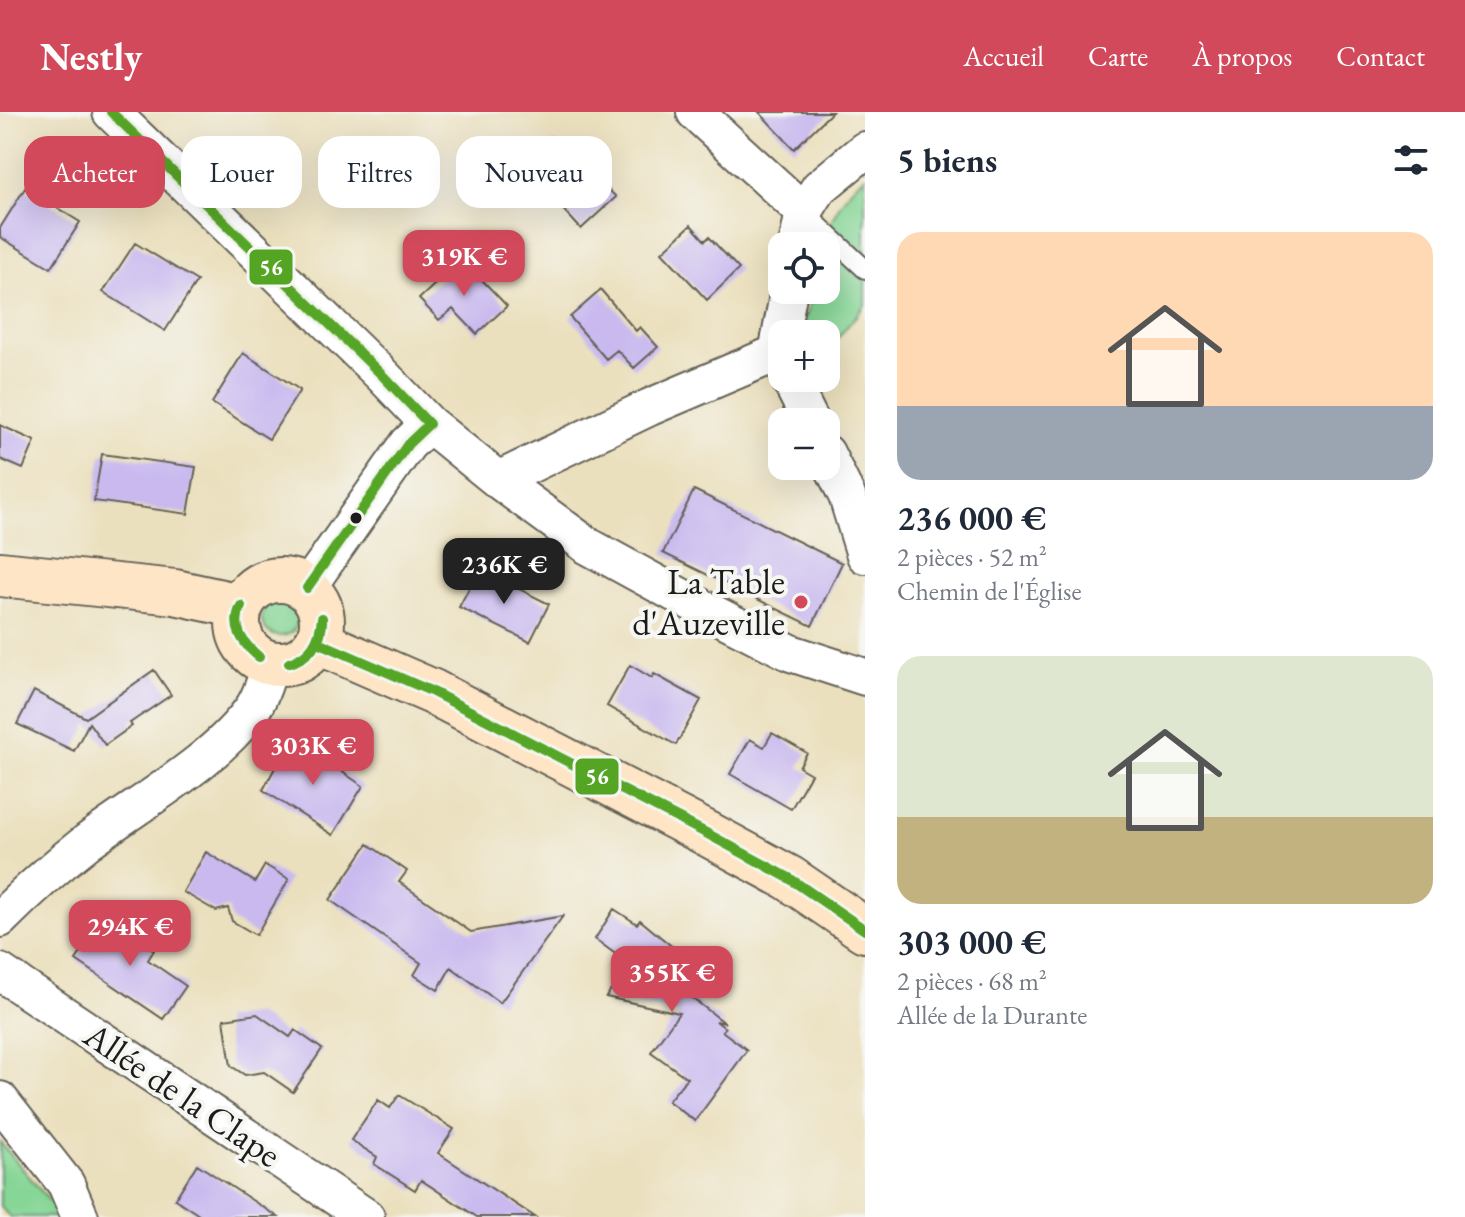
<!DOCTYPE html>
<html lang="fr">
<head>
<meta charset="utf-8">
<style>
	:root { --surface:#fff; --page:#f6f6f7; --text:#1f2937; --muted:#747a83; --accent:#d1495b }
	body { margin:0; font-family:"EB Garamond",serif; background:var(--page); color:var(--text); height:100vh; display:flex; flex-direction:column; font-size:30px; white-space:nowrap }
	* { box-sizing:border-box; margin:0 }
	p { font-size:26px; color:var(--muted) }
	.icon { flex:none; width:44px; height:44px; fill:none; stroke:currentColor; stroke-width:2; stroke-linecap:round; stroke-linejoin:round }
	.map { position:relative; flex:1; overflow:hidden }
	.side { display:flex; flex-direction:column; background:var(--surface); width:600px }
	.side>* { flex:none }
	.guide { position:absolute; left:24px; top:24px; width:720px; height:72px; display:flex; gap:16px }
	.controls { position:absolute; left:768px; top:120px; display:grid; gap:16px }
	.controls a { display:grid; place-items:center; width:72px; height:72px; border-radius:16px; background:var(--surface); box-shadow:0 8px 32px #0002; font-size:40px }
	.price { position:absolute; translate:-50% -68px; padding:0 18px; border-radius:16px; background:var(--accent); color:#fff; font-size:26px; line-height:52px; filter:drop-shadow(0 2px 4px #0008) }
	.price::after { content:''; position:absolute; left:50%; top:48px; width:24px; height:18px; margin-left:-12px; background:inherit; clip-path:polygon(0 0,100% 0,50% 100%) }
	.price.active { background:#222; color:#fff }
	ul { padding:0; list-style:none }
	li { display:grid; align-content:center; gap:16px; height:424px; padding:0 32px }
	li span { display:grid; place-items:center; height:248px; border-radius:24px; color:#555 }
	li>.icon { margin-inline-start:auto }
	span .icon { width:144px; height:144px; fill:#fffc; stroke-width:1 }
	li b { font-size:34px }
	h2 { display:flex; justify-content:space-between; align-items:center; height:96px; padding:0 32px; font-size:34px }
	.pill { padding:0 28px; border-radius:24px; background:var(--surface); box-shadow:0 8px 32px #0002; font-size:28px; line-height:72px }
	.pill.active { background:var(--accent); color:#fff }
	header { display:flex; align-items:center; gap:48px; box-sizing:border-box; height:112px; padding:0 40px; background:var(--accent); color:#fff }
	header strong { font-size:38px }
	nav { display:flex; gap:44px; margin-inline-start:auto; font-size:28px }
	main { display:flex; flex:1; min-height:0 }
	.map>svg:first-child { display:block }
	.green { fill:#86d696; stroke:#517959; stroke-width:2 }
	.building { fill:#c9b9ef }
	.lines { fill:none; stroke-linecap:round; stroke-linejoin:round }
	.lane-casing { stroke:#646155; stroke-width:22 }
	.street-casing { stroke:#646155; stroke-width:40 }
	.secondary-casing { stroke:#646155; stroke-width:48 }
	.lane { stroke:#fff; stroke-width:18 }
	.street { stroke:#fff; stroke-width:36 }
	.secondary { stroke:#fde5c5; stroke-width:44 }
	.bus-1-casing { stroke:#f6f6f2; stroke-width:16 }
	.bus-1 { stroke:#55a525; stroke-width:10 }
	.bus-dot { fill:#1c1c1c; stroke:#f6f6f2; stroke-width:3 }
	.poi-dot { fill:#d1495b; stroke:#f6f6f2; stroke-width:3 }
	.labels { text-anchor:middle; stroke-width:8; stroke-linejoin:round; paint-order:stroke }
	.poi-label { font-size:36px; fill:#1c1c1c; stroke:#f6f6f2; text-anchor:end }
	.street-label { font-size:36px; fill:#1c1c1c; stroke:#f6f6f2 }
	.line-badge { stroke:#f6f6f2; stroke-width:3 }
	.badge-label { font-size:22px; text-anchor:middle; font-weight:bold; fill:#fff }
</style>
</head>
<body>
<header>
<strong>Nestly</strong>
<nav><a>Accueil</a><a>Carte</a><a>À propos</a><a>Contact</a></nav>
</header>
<main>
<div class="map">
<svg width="865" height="1105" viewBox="0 0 865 1105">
	<rect width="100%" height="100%" fill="#f6f6f2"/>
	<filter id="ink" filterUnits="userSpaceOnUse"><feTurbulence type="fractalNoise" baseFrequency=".0125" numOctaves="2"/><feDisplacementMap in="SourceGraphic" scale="16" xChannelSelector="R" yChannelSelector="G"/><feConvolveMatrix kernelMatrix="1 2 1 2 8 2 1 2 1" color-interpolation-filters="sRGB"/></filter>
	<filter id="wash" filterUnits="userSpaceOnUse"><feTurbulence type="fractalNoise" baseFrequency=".006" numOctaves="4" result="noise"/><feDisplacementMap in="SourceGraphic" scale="32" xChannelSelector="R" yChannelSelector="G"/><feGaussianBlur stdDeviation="1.8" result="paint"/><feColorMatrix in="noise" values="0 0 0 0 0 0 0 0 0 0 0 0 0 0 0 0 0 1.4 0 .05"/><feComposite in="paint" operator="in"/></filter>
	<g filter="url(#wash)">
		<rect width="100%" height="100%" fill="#ebe0be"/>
		<path class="green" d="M865 64V193L826 240V222H808L805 211 813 178H826V134H823C829 108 844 80 865 64Z
			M262 506a18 18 0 1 1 36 0a18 18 0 1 1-36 0Z
			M0 1030 58 1099V1105H10L0 1095Z"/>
		<g id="blocks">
			<path class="building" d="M759 0H832L794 37Z
				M555 29 593 69 597 66 616 85 581 117 525 56Z
				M25 76 80 110 51 156 0 125V116Z
				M691 113 705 129 709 125 739 157 707 188 662 140Z
				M135 131 197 169 165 219 103 180Z
				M462 147 507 194 477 222 453 197 439 208 419 187Z
				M601 178 636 219 640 215 658 235 634 256 617 238 606 247 570 205Z
				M243 241 300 278 269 327 212 291Z
				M0 313 35 329 23 357 0 347Z
				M102 342 196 355 188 402 94 389Z
				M694 378 842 451 812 514 663 441Z
				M479 457 549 492 530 530 459 495Z
				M630 553 652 566 654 562 701 588 676 633 607 594Z
				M154 558 171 583 130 611 132 614 105 633 89 611 74 639 17 612 34 579 86 606Z
				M772 621 807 641 799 655 811 662 791 697 730 662 750 627 764 635Z
				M295 628 363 674 333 723 263 678 282 643 284 645Z
				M368 732 407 759 399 770 471 820 563 804 500 891 451 855 438 878 414 863 421 851 330 788Z
				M206 740 255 770 265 753 289 767 256 823 232 809 228 796 216 799 183 780Z
				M614 797 637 812 640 808 675 837 672 842 676 845 663 864 725 911 716 909 725 916 722 919 747 938 695 1009 668 989 687 966 651 940 679 901 606 885 629 852 595 827Z
				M106 804 154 838 148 848 186 874 163 907 76 848Z
				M257 902 290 925 295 918 322 937 293 980 264 960 245 963 231 954 224 907Z
				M399 983 454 1017 438 1041 535 1105H477L421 1068 415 1078 374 1052 377 1045 351 1028 378 988 390 996Z
				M197 1052 241 1081 278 1105H202L175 1087Z"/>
		</g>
	</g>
	<g filter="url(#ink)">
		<use href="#blocks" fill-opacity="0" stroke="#646155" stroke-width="2"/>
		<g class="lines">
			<defs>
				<path id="lane" d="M804 100 865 157"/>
				<path id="street" d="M111 0 383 264 429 312 498 368 588 434 685 487 791 541 865 565
					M695 0 804 100
					M797 134 804 100 819 76 865 38
					M782 252 777 241 789 178
					M789 266 811 310
					M826 341 847 384 865 443
					M498 368 650 295 777 241
					M307 476 408 332 429 312
					M0 807C27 780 56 754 87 730 139 691 216 649 253 596 262 583 266 565 271 551
					M0 860 366 1105
					M0 988 66 1072 80 1105"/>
				<path id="secondary" d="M0 462 175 480 240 494
					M238 510a42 42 0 1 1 84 0a42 42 0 1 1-84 0Z
					M318 530 433 580 706 721 789 766 865 818"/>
			</defs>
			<use href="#lane" class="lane-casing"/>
			<use href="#street" class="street-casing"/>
			<use href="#secondary" class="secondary-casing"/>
			<use href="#lane" class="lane"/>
			<use href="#street" class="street"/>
			<use href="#secondary" class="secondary"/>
			<defs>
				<path id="bus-1" d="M111 0 383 264 429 312
					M307 476 408 332 429 312
					M241 494C231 515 242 531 259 545
					M318 530 433 580 706 721 789 766 865 818
					M289 551C311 544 320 528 322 506
					M289 551C310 545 323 528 322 506"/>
			</defs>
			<use href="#bus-1" class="bus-1-casing"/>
			<use href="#bus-1" class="bus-1"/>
		</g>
	</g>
	<circle class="bus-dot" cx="356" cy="406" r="7"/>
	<circle class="poi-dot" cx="801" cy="490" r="8"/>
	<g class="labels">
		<g class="poi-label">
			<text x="785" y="482">La Table<tspan x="785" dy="41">d'Auzeville</tspan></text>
		</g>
		<g class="street-label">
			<text transform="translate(183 982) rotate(34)" y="13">Allée de la Clape</text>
		</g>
	</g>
	<g class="line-badge">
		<rect x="248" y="136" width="46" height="38" rx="8" fill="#55a525"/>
		<rect x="574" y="645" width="46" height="39" rx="8" fill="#55a525"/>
	</g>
	<g class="badge-label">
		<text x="271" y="163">56</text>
		<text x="597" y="672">56</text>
	</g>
</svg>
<div class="controls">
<a><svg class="icon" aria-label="locate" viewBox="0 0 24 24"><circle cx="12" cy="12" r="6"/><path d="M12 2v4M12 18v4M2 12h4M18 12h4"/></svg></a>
<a>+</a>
<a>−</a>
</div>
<b class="price" style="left:464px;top:186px">319K €</b>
<b class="price active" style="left:504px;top:494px">236K €</b>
<b class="price" style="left:313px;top:675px">303K €</b>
<b class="price" style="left:130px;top:856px">294K €</b>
<b class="price" style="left:672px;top:902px">355K €</b>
<div class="guide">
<a class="pill active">Acheter</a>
<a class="pill">Louer</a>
<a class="pill">Filtres</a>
<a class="pill">Nouveau</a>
</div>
</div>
<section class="side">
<h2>5 biens<svg class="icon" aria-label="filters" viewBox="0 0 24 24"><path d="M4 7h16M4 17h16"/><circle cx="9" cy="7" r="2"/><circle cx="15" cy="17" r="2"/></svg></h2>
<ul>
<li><span style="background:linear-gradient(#ffd9b3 70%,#9aa5b1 0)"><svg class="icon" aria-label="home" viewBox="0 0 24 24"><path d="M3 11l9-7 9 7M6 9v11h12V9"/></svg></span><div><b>236 000 €</b><p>2 pièces · 52 m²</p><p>Chemin de l'Église</p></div></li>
<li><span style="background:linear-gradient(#dfe7d0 65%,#c2b280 0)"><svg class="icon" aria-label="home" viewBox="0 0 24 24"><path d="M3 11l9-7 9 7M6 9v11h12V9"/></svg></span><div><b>303 000 €</b><p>2 pièces · 68 m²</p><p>Allée de la Durante</p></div></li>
</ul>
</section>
</main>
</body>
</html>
